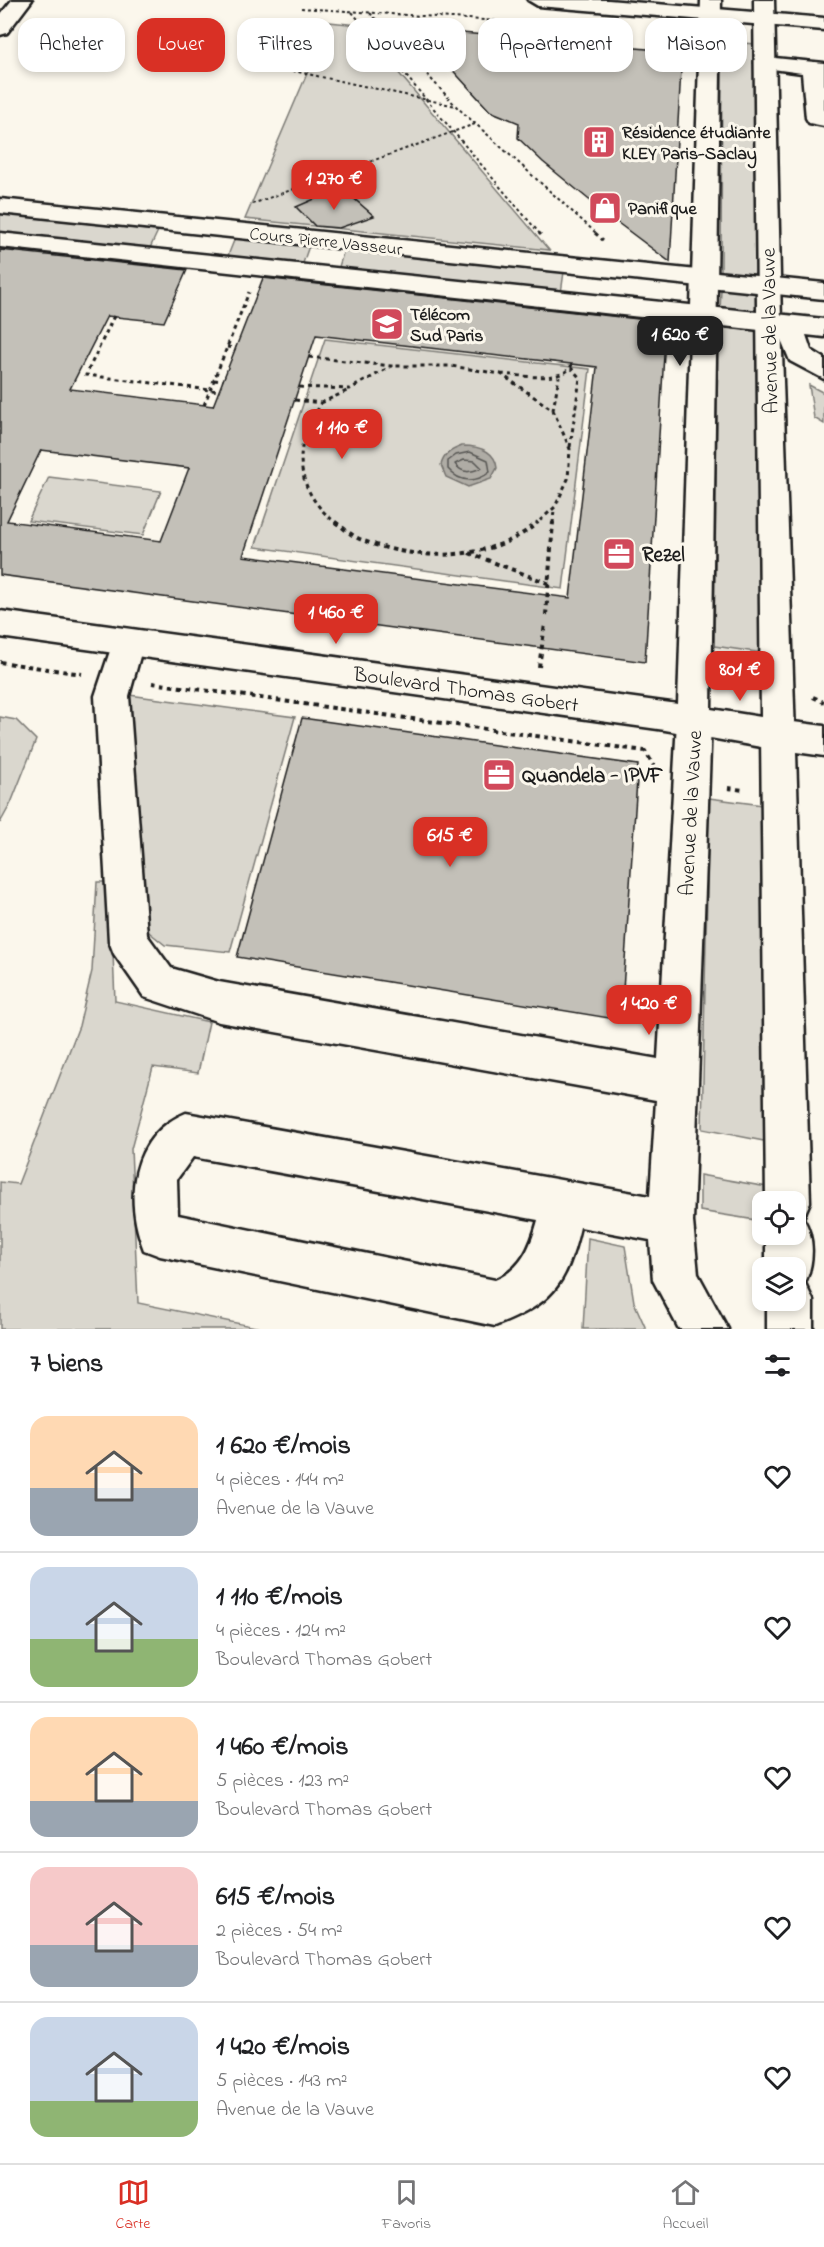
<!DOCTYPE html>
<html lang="fr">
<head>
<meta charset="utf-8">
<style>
	:root { --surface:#fff; --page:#f2f2f2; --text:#202124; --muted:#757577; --line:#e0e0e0; --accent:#d93025 }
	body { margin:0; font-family:"Indie Flower",sans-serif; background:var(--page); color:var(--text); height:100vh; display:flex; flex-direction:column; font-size:22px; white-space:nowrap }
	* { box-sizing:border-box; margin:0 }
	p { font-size:20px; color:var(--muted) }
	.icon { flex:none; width:33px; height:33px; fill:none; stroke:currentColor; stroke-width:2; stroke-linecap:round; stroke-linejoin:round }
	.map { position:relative; height:1329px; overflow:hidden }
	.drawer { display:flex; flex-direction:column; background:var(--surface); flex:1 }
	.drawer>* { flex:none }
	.banner { position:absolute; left:18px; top:18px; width:789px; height:54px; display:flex; gap:12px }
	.tools { position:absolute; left:752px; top:1191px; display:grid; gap:12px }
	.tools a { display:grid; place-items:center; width:54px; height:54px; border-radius:12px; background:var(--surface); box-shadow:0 3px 9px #0003; font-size:30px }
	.price { position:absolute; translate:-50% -51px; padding:0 14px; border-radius:12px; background:var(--accent); color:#fff; font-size:20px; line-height:39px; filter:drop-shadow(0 2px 3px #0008) }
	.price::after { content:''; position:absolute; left:50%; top:36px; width:18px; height:14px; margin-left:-9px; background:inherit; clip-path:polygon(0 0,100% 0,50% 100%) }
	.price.active { background:#222; color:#fff }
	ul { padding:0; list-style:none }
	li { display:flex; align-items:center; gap:18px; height:150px; padding:0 30px }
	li+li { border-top:2px solid var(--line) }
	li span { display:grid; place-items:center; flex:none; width:168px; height:120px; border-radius:18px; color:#555 }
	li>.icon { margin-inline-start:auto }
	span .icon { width:72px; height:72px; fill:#fffc; stroke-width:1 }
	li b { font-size:26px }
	h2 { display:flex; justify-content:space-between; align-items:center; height:72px; padding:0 30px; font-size:26px }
	.pill { padding:0 21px; border-radius:18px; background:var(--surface); box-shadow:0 3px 9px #0003; font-size:21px; line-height:54px }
	.pill.active { background:var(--accent); color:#fff }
	.dock { display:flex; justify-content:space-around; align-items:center; height:84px; border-top:2px solid var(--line); background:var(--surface); font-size:16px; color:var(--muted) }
	.dock a { display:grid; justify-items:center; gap:3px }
	.dock .active { color:var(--accent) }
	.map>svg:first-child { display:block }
	.green { fill:#dad7ce; stroke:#7b7a75; stroke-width:1.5 }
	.water { fill:#afaca5; stroke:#74726e; stroke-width:1.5 }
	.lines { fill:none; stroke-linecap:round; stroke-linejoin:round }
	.shore { stroke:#575653; stroke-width:1.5 }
	.building { fill:#c3c0b8; stroke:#1c1c1c; stroke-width:1.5; fill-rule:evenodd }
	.minor-casing { stroke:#1c1c1c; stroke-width:5 }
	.major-casing { stroke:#1c1c1c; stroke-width:5 }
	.path-far2 { stroke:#1c1c1c; stroke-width:2; stroke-dasharray:3 3; stroke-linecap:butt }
	.path-far1 { stroke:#1c1c1c; stroke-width:3; stroke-dasharray:4 4; stroke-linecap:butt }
	.path { stroke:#1c1c1c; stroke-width:4; stroke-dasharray:4.5 4.5; stroke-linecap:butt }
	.minor { fill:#fbf7ec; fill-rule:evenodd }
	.major { fill:#fbf7ec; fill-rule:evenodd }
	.labels { text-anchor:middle; stroke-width:6; stroke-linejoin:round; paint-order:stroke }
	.far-poi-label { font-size:18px; font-weight:bold; fill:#1c1c1c; stroke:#fbf7ec; text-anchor:start }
	.far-street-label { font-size:18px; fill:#1c1c1c; stroke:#fbf7ec }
	.street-label { font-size:21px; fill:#1c1c1c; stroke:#fbf7ec }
	.poi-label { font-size:21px; font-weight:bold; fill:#1c1c1c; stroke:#fbf7ec; text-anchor:start }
</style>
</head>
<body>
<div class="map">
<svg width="824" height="1329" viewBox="0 0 824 1329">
	<rect width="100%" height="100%" fill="#fbf7ec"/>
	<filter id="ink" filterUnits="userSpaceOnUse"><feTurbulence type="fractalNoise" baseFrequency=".0167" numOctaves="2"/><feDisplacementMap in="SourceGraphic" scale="12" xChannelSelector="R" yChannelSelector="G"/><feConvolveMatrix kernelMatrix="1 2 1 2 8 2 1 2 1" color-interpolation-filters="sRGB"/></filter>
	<g filter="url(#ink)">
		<path class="green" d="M329 22 358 25 549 250 245 219Z
			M722 42 758 44 759 277 721 273Z
			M0 214 158 231 149 250 0 234Z
			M235 238 309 246 302 266 227 258Z
			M344 250 564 272 561 293 338 270Z
			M721 289 758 293 760 315 720 311Z
			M718 327 757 331 763 653 714 646Z
			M325 339 590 369 563 589 255 547Z
			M809 385 824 393V424L814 418Z
			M49 477 161 491 143 535 28 521Z
			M129 695 295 717 230 952 165 945 140 925Z
			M0 717 16 720 36 740 11 803 0 823Z
			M709 798 762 805 769 1142 702 1129Z
			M97 882H110L115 1001 209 1022 198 1073 153 1067 131 1149 138 1303 266 1329H0V1182L18 1184 79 1026 92 971Z
			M700 1175 767 1187 768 1201 762 1202V1221L700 1211Z
			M588 1238 625 1246 634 1302 646 1329H583Z"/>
		<path class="water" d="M462 446C477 446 495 450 497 468L491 479 468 487 446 477 441 465C444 454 451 450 462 446Z"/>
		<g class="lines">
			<path class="shore" d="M470 452 488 460 490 472C476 483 460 483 448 469V461L456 455Z
				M464 460 475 461 482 468C471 472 463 475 455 464Z"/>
		</g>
		<path class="building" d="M415 29 682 52 670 262 610 217 543 162 518 138 519 123 490 111Z
			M326 194 351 196 374 216 339 228 315 226 296 207Z
			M0 250 187 270 164 322 107 316 70 389 213 406 263 278 666 322 645 662 0 575ZM316 335 597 367 570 598 243 556ZM41 450 189 468 161 541 7 521Z
			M302 718 638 765 621 1020 237 957Z"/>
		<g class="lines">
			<defs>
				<path id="minor" d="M12 0H32L7 33 0 35V15Z
					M528 0H608L824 18V30L538 6Z
					M765 57 824 63V126L809 123 806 118 802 73 758 67 755 63 758 59Z
					M0 199 824 283V299L0 213Z
					M0 233 824 319V337L806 335 811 350 824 358V379L790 361 778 332 0 247Z
					M128 629 140 633 144 642 129 696 147 935 171 968 219 982 658 1059 677 721 682 711 694 707 706 711 711 721 693 1222 698 1274 728 1329H679L653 1280 650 1240 580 1227C566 1287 551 1304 495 1326L160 1256 144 1250C124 1200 130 1136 186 1113L650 1196 656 1100 219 1022 144 997 114 954 109 941 95 696 116 633ZM193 1157 538 1220C531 1246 522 1269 495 1280L178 1215 177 1179Z
					M778 720 824 726V756L796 752 810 1202 803 1218C815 1237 814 1263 805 1283L813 1300V1329H767V1300H795V1268H766V1234H795V1202H766L761 735 766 725Z"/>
				<path id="major" d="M701 0H721L711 709 761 717 754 0H774L781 322 795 735 790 745 778 750 665 730 0 637V611L678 704Z"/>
			</defs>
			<use href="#minor" class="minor-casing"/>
			<use href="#major" class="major-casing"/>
			<path class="path-far2" d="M301 8 528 23
				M352 12 540 234
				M370 13 457 107 597 234
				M275 67 456 106
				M252 204 475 124"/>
			<path class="path-far1" d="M539 233 541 235
				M595 233 603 240
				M114 316 86 375 219 391
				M227 347 236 348
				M309 357 391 366H451L501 374 553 410 570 449 568 479 555 507 536 524
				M501 374C519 375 565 384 572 364
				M214 380 223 381
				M299 387 350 389 390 367
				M295 400 321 403C315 416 304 432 302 447 297 478 313 507 338 524
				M321 403 349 390
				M204 405 249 292
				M553 410 559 377
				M570 447 580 378 571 368
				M553 524 554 508"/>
			<path class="path" d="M335 522C344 528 353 537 362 540 416 562 493 562 538 522
				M469 553 550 584
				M546 615 553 522
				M0 662 82 674
				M539 667 545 624
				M152 683 645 751 654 766
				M813 697 824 702
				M728 788 744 790"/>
			<use href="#minor" class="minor"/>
			<use href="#major" class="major"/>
		</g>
	</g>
	<defs>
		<symbol id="building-square" viewBox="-11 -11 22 22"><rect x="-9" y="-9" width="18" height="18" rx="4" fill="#d1495b" stroke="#fbf7ec"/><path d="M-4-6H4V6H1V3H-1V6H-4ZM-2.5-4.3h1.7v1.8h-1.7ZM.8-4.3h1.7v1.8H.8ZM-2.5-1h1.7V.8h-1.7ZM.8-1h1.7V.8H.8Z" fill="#fff"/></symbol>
		<symbol id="shop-square" viewBox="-11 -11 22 22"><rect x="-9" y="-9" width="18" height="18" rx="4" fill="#d1495b" stroke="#fbf7ec"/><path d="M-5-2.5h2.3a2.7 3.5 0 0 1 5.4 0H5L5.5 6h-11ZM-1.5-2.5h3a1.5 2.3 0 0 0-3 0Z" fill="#fff"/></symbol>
		<symbol id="university-square" viewBox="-11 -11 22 22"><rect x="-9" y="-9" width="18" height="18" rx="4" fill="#d1495b" stroke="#fbf7ec"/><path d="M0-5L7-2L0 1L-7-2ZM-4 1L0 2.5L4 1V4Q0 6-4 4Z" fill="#fff"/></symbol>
		<symbol id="office-square" viewBox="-11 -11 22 22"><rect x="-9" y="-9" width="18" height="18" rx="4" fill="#d1495b" stroke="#fbf7ec"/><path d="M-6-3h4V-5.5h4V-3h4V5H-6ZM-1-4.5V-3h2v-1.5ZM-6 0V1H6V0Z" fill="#fff"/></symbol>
	</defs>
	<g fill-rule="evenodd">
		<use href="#building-square" x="580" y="123" width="38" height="38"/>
		<use href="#shop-square" x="586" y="189" width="38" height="38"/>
		<use href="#university-square" x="368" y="305" width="38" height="38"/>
		<use href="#office-square" x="600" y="535" width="38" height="38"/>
		<use href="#office-square" x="480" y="756" width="38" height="38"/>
	</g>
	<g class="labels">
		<g class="far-poi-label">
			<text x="622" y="138">Résidence étudiante<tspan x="622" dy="21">KLEY Paris-Saclay</tspan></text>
			<text x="628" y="214">Panifique</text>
			<text x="410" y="320">Télécom<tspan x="410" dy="21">Sud Paris</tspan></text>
		</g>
		<g class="far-street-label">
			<text transform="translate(326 241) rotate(6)" y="6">Cours Pierre Vasseur</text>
		</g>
		<g class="street-label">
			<text transform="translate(769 331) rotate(-91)" y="7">Avenue de la Vauve</text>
			<text transform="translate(466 689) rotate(8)" y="7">Boulevard Thomas Gobert</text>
			<text transform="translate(690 813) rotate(-87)" y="7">Avenue de la Vauve</text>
		</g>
		<g class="poi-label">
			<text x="642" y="561">Rezel</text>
			<text x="522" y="782">Quandela - IPVF</text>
		</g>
	</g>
</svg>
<div class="tools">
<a><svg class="icon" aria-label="locate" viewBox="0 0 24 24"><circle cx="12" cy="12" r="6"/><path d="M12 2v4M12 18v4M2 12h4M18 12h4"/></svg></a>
<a><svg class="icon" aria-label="layers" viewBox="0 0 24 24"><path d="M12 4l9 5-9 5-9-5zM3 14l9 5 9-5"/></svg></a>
</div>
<b class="price" style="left:334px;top:211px">1 270 €</b>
<b class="price active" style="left:680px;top:367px">1 620 €</b>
<b class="price" style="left:342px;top:460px">1 110 €</b>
<b class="price" style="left:336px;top:645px">1 460 €</b>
<b class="price" style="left:740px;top:702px">801 €</b>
<b class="price" style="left:450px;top:868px">615 €</b>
<b class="price" style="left:649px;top:1036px">1 420 €</b>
<div class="banner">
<a class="pill">Acheter</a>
<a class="pill active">Louer</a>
<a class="pill">Filtres</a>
<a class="pill">Nouveau</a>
<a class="pill">Appartement</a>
<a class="pill">Maison</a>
</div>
</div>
<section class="drawer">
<h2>7 biens<svg class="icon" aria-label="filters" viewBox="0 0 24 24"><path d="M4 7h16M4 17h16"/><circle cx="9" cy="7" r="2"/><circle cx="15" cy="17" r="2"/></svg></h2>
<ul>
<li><span style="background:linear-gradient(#ffd9b3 60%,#9aa5b1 0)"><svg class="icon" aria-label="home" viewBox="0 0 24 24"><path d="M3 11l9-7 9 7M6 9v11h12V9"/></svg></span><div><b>1 620 €/mois</b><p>4 pièces · 144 m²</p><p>Avenue de la Vauve</p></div><svg class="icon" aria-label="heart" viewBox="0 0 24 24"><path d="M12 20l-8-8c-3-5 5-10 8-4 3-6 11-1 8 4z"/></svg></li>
<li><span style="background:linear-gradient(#c9d6e8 60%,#8fb573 0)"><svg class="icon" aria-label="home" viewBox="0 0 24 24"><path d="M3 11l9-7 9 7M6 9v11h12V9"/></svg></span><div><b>1 110 €/mois</b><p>4 pièces · 124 m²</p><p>Boulevard Thomas Gobert</p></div><svg class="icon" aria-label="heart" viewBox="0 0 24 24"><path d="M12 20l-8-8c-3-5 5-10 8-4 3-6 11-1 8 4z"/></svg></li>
<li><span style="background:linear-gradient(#ffd9b3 70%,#9aa5b1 0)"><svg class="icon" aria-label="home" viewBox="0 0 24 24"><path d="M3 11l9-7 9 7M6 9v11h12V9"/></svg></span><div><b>1 460 €/mois</b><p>5 pièces · 123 m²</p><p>Boulevard Thomas Gobert</p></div><svg class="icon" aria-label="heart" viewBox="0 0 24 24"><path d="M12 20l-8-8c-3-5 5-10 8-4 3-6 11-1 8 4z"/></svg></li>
<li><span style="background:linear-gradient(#f6c9c9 65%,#9aa5b1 0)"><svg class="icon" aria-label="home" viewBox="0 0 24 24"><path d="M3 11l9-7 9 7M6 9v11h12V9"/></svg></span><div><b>615 €/mois</b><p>2 pièces · 54 m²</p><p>Boulevard Thomas Gobert</p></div><svg class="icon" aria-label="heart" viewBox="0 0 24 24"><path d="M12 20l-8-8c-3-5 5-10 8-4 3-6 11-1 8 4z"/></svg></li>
<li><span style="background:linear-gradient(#c9d6e8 70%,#8fb573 0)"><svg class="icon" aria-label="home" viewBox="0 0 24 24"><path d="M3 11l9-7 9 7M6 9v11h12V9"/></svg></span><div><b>1 420 €/mois</b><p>5 pièces · 143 m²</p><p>Avenue de la Vauve</p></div><svg class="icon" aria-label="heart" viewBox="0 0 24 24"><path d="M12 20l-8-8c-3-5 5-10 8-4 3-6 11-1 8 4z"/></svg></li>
</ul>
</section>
<nav class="dock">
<a class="active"><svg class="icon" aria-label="map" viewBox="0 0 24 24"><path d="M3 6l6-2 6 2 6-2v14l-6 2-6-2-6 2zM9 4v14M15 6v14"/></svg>Carte</a>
<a><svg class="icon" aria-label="saved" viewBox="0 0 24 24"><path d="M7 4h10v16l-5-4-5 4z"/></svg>Favoris</a>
<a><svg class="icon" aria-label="home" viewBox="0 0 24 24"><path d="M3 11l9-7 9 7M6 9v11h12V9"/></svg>Accueil</a>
</nav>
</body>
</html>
